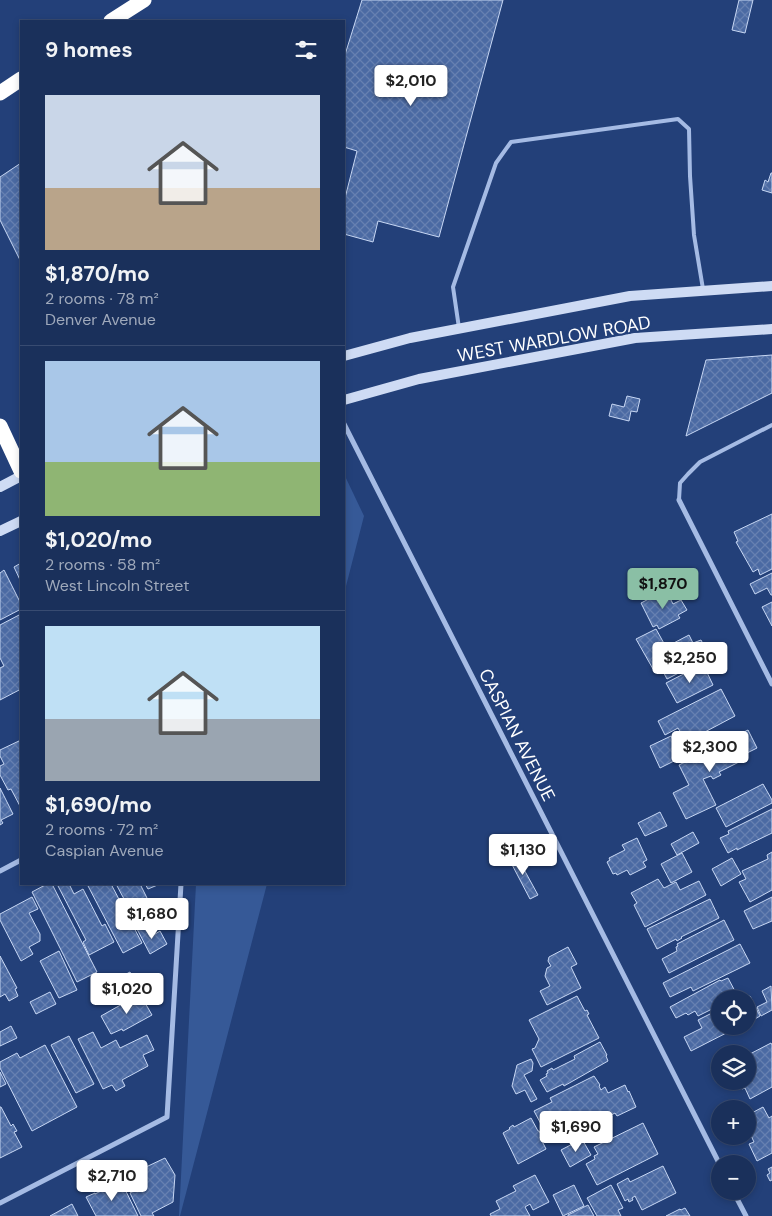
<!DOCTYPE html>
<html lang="en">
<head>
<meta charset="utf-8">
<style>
	:root { --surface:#1a305b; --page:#273c64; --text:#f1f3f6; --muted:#9fa9bb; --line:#384b71; --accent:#8abfa5 }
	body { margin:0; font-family:"DM Sans",sans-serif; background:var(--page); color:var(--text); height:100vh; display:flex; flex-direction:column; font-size:19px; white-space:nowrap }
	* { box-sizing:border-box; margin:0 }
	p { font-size:16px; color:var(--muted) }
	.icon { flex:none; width:28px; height:28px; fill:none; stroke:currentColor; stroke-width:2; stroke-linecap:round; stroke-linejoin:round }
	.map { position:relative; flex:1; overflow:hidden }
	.sheet { position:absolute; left:20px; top:20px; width:325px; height:865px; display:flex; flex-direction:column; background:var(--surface); border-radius:0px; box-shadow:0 2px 8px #0003,0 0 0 1px var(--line) }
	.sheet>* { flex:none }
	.tools { position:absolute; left:711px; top:990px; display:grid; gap:10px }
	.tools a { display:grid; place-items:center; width:45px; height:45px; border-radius:50%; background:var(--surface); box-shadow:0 2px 8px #0003,0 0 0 1px var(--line); font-size:25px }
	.price { position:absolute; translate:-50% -42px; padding:0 11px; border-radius:5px; background:#fff; color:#222; font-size:16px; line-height:32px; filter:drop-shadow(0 1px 2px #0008) }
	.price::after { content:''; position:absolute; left:50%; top:30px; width:15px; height:11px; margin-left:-8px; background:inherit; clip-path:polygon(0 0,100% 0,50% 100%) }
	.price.active { background:var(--accent); color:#111 }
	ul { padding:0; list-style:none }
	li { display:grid; align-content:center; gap:10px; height:265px; padding:0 25px }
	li+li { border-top:1px solid var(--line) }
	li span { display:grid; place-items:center; height:155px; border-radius:0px; color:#555 }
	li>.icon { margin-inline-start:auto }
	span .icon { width:90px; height:90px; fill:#fffc; stroke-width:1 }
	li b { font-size:21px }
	h2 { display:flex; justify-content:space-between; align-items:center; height:60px; padding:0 25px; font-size:21px }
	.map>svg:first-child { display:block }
	.green { fill:#365997 }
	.building { fill:url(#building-cross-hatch); stroke:#c7d7f4 }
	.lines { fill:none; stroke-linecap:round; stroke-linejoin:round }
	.service { stroke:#a5bbe4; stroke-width:4 }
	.minor { stroke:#a5bbe4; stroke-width:5 }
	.secondary { stroke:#cedbf4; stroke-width:10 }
	.motorway { stroke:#fff; stroke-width:15 }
	.labels { text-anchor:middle; stroke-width:4; stroke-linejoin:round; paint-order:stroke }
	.street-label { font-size:18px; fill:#fff; stroke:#234079 }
</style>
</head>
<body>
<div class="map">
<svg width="772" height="1216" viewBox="0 0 772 1216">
	<defs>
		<pattern id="building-cross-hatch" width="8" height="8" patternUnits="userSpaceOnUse" patternTransform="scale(1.25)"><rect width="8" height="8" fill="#4b6aa3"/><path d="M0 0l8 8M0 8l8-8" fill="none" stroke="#6680b1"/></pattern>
	</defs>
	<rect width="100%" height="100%" fill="#234079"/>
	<path class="green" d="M344 474 364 516 344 594Z
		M196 884H267L180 1216H179Z"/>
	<path class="building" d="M362 0H503L439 237 378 221 373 242 344 234V202L357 151 344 147V58Z
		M739 0H753L745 33 732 30Z
		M21 163V262L0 220V177Z
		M771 173H772V193L762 190 765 180 768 182Z
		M772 355V393L686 436 706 360Z
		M627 396 640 399 637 412 631 411 629 421 609 416 612 404 624 407Z
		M772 514V569L760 575 758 569 753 572 736 542 738 541 734 532Z
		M21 563V582L14 567Z
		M4 570 21 604V609L0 620V573Z
		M772 573V595H771L767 588 755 594 750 584Z
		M666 590 673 604 681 600 687 610 678 615 680 618 659 629 657 625 653 627 641 603Z
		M772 602V626L762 607Z
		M21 614V689L0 700V668L4 666 0 658V625Z
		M656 629 666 647 689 635 693 643 701 640 710 657 667 679 660 666 653 669 636 639Z
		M703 664 713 685 677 703 666 683Z
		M721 689 735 716 686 742 678 728 665 735 658 721Z
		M748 730 757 748 739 757 741 761 719 772 721 775 713 779 711 776 703 779 716 805 686 819 673 793 689 785 679 765Z
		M671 736 682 757 660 768 650 746Z
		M21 740V808L11 789 8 790 0 775V766L4 764 0 756V750Z
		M763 784 772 800V803L726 827 716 808Z
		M0 788 13 814 1 820 3 823 0 825Z
		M772 809V833L737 850V848L728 853 720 838 729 834 728 831Z
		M660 812 667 826 645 836 638 823Z
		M693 832 699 843 677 855 671 844Z
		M637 838 647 860 643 862 646 867 630 875 627 870 617 875 616 873 613 874 607 862 610 860 609 858 625 850 622 845Z
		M772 852V890L750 902 739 882 746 879 742 871 768 859 767 855Z
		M515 853 538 895 530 899 508 857Z
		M682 853 692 872 671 883 661 864Z
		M732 858 741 874 721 886 712 869Z
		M658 879 664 888 676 882 680 890 699 881 706 895 645 927 634 905 637 903 631 893Z
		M47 884H52L97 972 77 982 32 892Z
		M57 884H69L74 894 83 889 102 926 105 924 114 942 89 955 83 942 86 940Z
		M87 884H111L142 943 123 953Z
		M116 884H140L148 900 139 905 140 907 131 912Z
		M145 884H160L148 889Z
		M32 897 38 909 29 913 40 934V941L29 947 33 954 21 961 0 920V914Z
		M772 897V921L753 929 744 911Z
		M710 899 719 918 681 937 682 938 677 941 676 939 657 949 647 929Z
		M724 920 734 940 669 973 662 959 677 951 676 947 678 946 677 944Z
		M144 925 150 937 160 931 167 944 150 954 137 929Z
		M740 944 750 963 693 991 691 987 670 997 663 983Z
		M568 947 577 964 571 967 581 988 547 1005 540 991 550 986 545 976 547 968 551 966 548 961 549 957Z
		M59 951 77 990 59 998 40 961Z
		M0 956 17 988 15 989 18 996 9 1001 5 994 0 997Z
		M130 972 141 994 119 1004 109 983Z
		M728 978 737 995 731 999H720V1005L698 1016 695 1011 688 1015 686 1013 676 1018 670 1007 720 980 721 981Z
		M771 986 772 1010 761 1016 757 1007 767 1002 762 991Z
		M50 992 56 1004 36 1014 30 1002Z
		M140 994 152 1015 123 1031 122 1029 111 1034 101 1016Z
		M577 996 585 1011 587 1010 589 1014 587 1015 599 1038 541 1067 532 1049 535 1048 539 1039 529 1020Z
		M750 996 760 1016 748 1023V999H744Z
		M720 1009V1026H740L691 1051 684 1037 702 1028 698 1020Z
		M11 1026 17 1038 0 1046V1032Z
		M93 1032 101 1048 116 1040 120 1048 147 1035 154 1050 143 1055 148 1066 122 1080 125 1086 116 1091 112 1085 103 1089 78 1039Z
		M69 1036 94 1084 76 1093 51 1045Z
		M600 1042 607 1055 606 1056 608 1061 564 1086 563 1084 547 1092 540 1080 547 1076 546 1074 548 1073 547 1071 552 1068 553 1070 575 1059 574 1056Z
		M771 1043 772 1045V1087L750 1099 745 1088 742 1089 738 1082 748 1081V1055Z
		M45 1045 77 1107 32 1131 0 1068V1062L17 1053 20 1058Z
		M531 1059 533 1063 532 1071 524 1075 537 1099 531 1102 525 1090 516 1094 512 1086 517 1065Z
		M0 1072 6 1084 0 1087Z
		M594 1076 600 1085 599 1086 601 1090 605 1087 608 1093 625 1085 628 1092 629 1091 636 1107 617 1116 615 1113 570 1136 560 1116 553 1119V1121L542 1126 534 1111 552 1102 550 1098Z
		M0 1107H1L11 1126 13 1124 17 1131 14 1132 22 1147 0 1158Z
		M763 1107 769 1118 772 1116V1153L757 1161 749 1144 754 1142 748 1129V1115Z
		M531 1118 538 1131H539L542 1136 540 1137 546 1149 518 1164 503 1133 510 1129 509 1128 513 1125 514 1127Z
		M643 1123 658 1154 597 1185 586 1164 595 1159 594 1156 598 1154 594 1147Z
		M582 1139 591 1155 570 1167 561 1150Z
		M165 1158 175 1175 173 1202 152 1213 154 1216H141L130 1193 141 1187 131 1170 144 1163 146 1167Z
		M663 1166 676 1193 642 1210 635 1196 632 1198 633 1200 629 1202 628 1199 625 1201 617 1184 628 1178 630 1182Z
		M772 1167V1180L770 1181 767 1175 770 1173 768 1169Z
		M535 1175 549 1202 533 1210 530 1204 525 1207 530 1216H491L490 1214 500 1209 496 1201 516 1191 513 1186Z
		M121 1181 138 1216H96L86 1197 95 1193V1194Z
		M574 1185 584 1206 563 1216 553 1195Z
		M611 1185 623 1208 618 1210 621 1216H597L587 1198Z
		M72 1204 78 1216H50Z
		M588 1205 594 1216H568V1215Z
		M685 1208 690 1216H666L680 1209 681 1210Z"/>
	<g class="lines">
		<path class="service" d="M459 328 453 287 496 163 511 142 678 119 689 129 690 176 694 235 703 289
			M679 500 680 483 688 474 700 462 772 425"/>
		<path class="minor" d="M344 424 720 1165
			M679 500 772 684
			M0 871 21 860
			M733 1191 746 1216
			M0 1203 167 1117 181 884"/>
		<path class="secondary" d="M344 356 410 338 630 296 772 286
			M344 400 419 379 635 338 772 329
			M0 487 21 476
			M0 531 21 521"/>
		<path class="motorway" d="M111 21 144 0
			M0 93 21 79
			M0 426 21 471"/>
	</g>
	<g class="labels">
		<g class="street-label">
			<text transform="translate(554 339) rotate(-10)" y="6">WEST WARDLOW ROAD</text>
			<text transform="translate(517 735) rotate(63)" y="6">CASPIAN AVENUE</text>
		</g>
	</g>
</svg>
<div class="tools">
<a><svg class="icon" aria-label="locate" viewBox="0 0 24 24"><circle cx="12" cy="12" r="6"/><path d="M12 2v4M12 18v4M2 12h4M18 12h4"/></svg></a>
<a><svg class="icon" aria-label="layers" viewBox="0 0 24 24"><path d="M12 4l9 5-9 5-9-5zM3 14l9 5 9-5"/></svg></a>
<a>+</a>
<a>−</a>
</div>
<b class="price" style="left:411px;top:107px">$2,010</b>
<b class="price active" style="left:663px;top:610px">$1,870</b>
<b class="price" style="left:690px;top:684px">$2,250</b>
<b class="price" style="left:710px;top:773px">$2,300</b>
<b class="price" style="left:523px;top:876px">$1,130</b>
<b class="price" style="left:152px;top:940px">$1,680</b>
<b class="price" style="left:127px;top:1015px">$1,020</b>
<b class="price" style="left:576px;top:1153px">$1,690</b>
<b class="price" style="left:112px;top:1202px">$2,710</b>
<section class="sheet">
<h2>9 homes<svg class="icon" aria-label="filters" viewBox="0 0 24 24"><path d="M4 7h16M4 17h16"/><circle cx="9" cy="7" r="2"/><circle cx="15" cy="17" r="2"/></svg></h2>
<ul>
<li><span style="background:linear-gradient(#c9d6e8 60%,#b9a48a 0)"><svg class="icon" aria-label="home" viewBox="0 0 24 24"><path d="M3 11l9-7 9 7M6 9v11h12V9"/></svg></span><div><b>$1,870/mo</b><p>2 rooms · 78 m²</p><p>Denver Avenue</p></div></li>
<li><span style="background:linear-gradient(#a9c7e8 65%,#8fb573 0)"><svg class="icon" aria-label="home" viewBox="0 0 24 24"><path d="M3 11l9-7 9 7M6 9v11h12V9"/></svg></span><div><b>$1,020/mo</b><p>2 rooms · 58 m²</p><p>West Lincoln Street</p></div></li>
<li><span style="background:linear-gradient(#bfe0f5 60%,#9aa5b1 0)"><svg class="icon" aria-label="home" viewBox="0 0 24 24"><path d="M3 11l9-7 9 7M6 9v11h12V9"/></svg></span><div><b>$1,690/mo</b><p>2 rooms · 72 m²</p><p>Caspian Avenue</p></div></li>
</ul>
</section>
</div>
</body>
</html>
